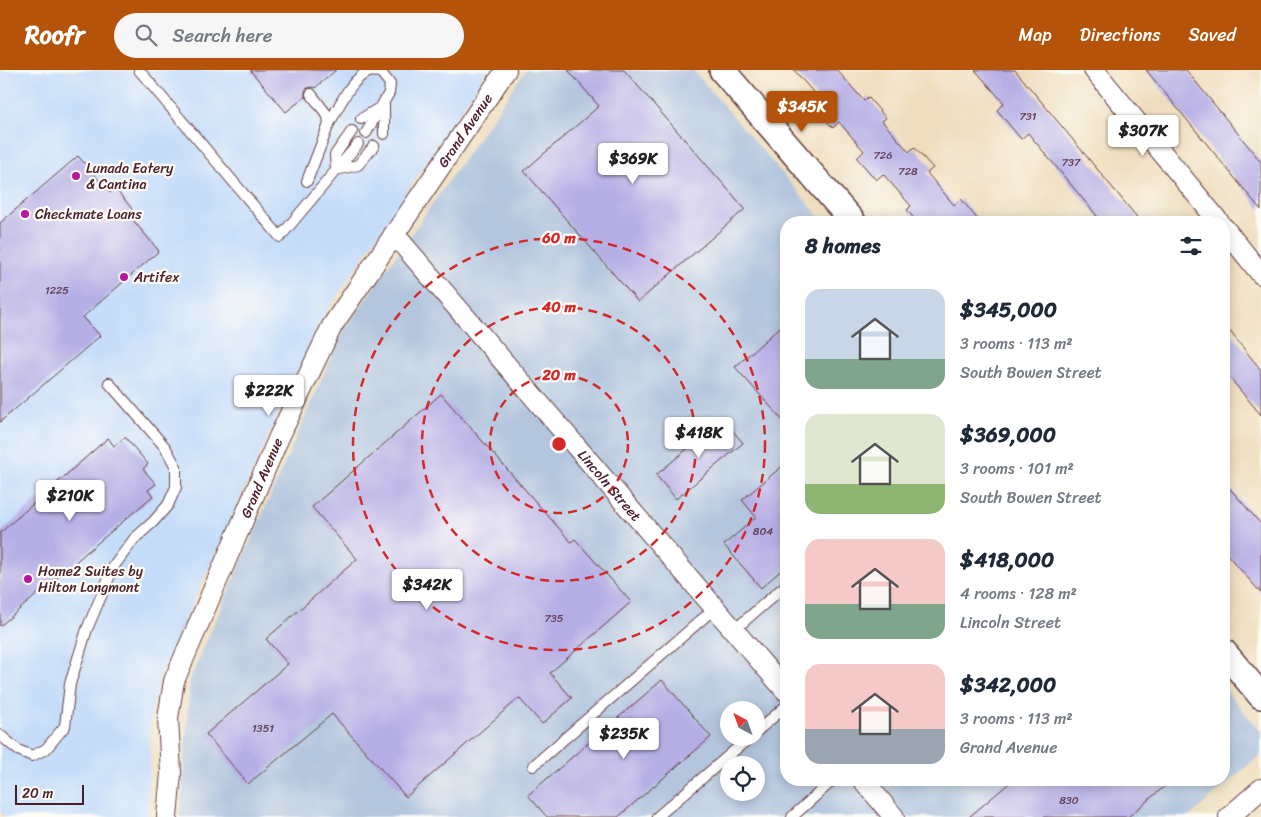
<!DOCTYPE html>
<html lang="en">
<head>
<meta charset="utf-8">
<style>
	:root { --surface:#fff; --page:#f6f6f7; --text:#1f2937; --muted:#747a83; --accent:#b45309 }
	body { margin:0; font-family:Sriracha,sans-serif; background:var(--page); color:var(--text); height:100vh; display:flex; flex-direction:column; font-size:19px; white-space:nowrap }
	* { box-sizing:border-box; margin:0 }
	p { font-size:16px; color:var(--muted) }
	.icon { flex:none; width:28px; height:28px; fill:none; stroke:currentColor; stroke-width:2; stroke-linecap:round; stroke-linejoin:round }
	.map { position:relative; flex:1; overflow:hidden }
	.sheet { position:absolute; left:780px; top:146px; width:450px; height:570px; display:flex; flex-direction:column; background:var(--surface); border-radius:20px; box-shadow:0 2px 12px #0003 }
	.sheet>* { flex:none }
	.needle { width:32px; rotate:319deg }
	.controls { position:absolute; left:720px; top:631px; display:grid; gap:10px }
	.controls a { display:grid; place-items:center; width:45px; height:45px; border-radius:50%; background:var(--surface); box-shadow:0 2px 12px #0003; font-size:25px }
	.scale { position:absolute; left:15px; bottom:12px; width:69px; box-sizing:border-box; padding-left:5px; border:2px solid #4a1f2b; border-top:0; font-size:14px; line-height:18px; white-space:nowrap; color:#4a1f2b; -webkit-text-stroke:4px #fdfcf7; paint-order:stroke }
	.price { position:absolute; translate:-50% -42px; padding:0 11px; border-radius:5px; background:#fff; color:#222; font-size:16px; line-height:32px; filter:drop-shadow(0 1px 2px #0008) }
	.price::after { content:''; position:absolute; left:50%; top:30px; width:15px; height:11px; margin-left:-8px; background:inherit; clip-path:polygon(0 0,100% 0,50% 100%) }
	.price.current { background:var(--accent); color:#fff }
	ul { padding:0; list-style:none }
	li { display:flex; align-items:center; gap:15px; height:125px; padding:0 25px }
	li span { display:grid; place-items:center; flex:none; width:140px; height:100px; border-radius:15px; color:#555 }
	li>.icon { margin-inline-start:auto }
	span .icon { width:60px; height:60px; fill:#fffc; stroke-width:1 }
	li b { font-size:21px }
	h2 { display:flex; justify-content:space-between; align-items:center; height:60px; padding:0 25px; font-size:21px }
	header { display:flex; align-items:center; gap:30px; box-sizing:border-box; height:70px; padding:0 25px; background:var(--accent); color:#fff }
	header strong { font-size:24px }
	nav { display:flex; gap:28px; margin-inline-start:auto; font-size:18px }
	.search { width:350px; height:45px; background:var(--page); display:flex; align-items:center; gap:12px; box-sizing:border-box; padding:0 18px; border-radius:28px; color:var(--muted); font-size:19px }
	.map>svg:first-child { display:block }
	.built { fill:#c6ddf9 }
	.industrial { fill:#b4c6de; fill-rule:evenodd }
	.building { fill:#b6afe5 }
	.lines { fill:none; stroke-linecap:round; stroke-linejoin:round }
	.service-casing { stroke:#633c41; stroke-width:12 }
	.minor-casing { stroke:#633c41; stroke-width:22 }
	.tertiary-casing { stroke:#633c41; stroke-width:28 }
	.service { stroke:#fff; stroke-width:10 }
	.minor { stroke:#fff; stroke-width:20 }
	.tertiary { stroke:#fff; stroke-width:25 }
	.ring { fill:none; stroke:#d62828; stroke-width:2.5; stroke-dasharray:9 6 }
	.poi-dot { fill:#b5179e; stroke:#fdfcf7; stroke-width:2 }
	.labels { text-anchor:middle; stroke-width:4.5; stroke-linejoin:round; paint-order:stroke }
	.number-label { font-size:11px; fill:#65435a }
	.street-label { font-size:14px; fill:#4a1f2b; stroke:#fdfcf7 }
	.poi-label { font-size:14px; fill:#4a1f2b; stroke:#fdfcf7; text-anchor:start }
	.centre { fill:#d62828; stroke:#fdfcf7; stroke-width:2.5 }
	.ring-label { font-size:15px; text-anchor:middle; font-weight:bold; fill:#d62828; stroke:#fdfcf7; stroke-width:4.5; stroke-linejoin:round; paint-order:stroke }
</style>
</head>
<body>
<header>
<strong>Roofr</strong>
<div class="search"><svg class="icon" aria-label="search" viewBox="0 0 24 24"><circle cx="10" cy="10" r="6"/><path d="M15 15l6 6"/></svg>Search here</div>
<nav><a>Map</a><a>Directions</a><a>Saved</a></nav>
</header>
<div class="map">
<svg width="1261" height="747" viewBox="0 0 1261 747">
	<rect width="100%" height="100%" fill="#fdfcf7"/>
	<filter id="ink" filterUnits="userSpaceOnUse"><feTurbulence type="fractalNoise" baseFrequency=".02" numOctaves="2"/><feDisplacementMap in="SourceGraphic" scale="10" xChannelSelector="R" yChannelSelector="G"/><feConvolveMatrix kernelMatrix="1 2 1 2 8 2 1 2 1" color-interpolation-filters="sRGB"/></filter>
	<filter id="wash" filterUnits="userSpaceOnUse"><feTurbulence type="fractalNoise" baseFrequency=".0096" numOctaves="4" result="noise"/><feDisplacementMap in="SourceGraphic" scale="20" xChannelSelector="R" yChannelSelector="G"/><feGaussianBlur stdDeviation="1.12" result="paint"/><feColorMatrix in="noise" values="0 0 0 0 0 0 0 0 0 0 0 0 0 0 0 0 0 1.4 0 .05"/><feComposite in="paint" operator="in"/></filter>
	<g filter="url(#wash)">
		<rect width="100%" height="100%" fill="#efdebd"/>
		<path class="built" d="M0 0H488L320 252 161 604 151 643 148 747H5L0 741Z"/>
		<path class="industrial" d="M526 0H693L824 152H786V710H1224V618L1261 662V684L1189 747H180L190 609 342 263ZM729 640H756V668H729ZM729 695H756V722H729Z"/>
		<g id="blocks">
			<path class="building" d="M250 0H336L315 18 311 17 306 19 305 22V27L286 42Z
				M568 0H624L745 139 638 232 524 101 599 36Z
				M794 0H837L864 31 868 27 886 48 882 51 909 82 914 77 933 98 927 103 954 135 961 129 980 152H917L907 140 911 136 883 104 876 110 857 88 864 81 839 52 833 58 812 34 819 29Z
				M975 0H1015L1141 152H1102L1028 63 1021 69 997 40 1004 33Z
				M1146 0H1186L1209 28 1261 92V140Z
				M78 86 110 123 115 119 124 129 132 139 127 143 159 181 83 247 100 266 0 352V153Z
				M786 252V354L735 297Z
				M1224 254 1261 300V345L1224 301Z
				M441 324 571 472 575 469 631 532 550 603 572 628 542 654 519 628 406 727 332 644 248 714 206 664 288 594 266 569 357 489 312 437Z
				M723 349 743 373 676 429 656 405Z
				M125 367 148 394 143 399 156 414 148 420 153 426 0 556V463L108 368 114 376Z
				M786 393V496L761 518 724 475 756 447 742 430Z
				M1224 412 1261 454V523L1224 481Z
				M662 610 711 667 618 747H547L528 725Z
				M1013 710H1172L1128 747H969Z"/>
		</g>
	</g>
	<g filter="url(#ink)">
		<use href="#blocks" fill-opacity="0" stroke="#633c41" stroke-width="1"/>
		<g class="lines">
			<defs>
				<path id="service" d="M139 0 280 167 358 74
					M361 49 379 38
					M329 54C338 39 351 7 369 2 373 1 377 2 381 2
					M352 61 335 85 336 100 358 95 374 76
					M366 63 389 23 390 14 379 0
					M384 64V35
					M307 111 329 54 328 46 311 24
					M733 561 786 515
					M756 662 786 636
					M0 665 18 680 32 686 46 679 65 656 70 614 87 559 114 496 134 469 153 452 168 435 176 417V397L165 377 109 313
					M533 696 715 538
					M657 747 749 668
					M792 747 833 710"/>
				<g id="minor">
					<path d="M1094 0 1219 152"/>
					<path d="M1224 158 1261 204"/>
					<path id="s1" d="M394 164 786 621"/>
					<path d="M863 710 894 747"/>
					<path id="s2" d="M167 747 171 703 168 648 174 611 279 367 332 256 506 0"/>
					<path d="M1229 747 1261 719"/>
				</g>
				<path id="tertiary" d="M722 0 853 152
					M1224 582 1261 626"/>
			</defs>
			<use href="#service" class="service-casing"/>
			<use href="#minor" class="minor-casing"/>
			<use href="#tertiary" class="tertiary-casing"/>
			<use href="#service" class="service"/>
			<use href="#minor" class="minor"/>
			<use href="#tertiary" class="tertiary"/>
		</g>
	</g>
	<g class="ring">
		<circle cx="559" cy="374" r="69"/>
		<circle cx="559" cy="374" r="137"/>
		<circle cx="559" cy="374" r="206"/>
	</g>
	<g class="poi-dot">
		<circle cx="76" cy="106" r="5"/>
		<circle cx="25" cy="144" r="5"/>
		<circle cx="124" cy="207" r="5"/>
		<circle cx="28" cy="509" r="5"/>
	</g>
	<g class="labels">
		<g class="number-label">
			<text x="1028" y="50">731</text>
			<text x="883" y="89">726</text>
			<text x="1071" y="96">737</text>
			<text x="908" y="105">728</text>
			<text x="57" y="224">1225</text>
			<text x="763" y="465">804</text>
			<text x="554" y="552">735</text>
			<text x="263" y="662">1351</text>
			<text x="1069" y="734">830</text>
		</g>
		<g class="street-label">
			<text dy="5" stroke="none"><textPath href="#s2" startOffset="762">Grand Avenue</textPath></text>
			<text dy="5" stroke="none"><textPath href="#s2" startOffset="358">Grand Avenue</textPath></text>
			<text dy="5" stroke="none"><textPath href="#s1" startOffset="331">Lincoln Street</textPath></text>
		</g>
		<g class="poi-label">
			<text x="86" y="103">Lunada Eatery<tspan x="86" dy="16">&amp; Cantina</tspan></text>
			<text x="35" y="149">Checkmate Loans</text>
			<text x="134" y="212">Artifex</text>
			<text x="38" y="506">Home2 Suites by<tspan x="38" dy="16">Hilton Longmont</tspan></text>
		</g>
	</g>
	<circle cx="559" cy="374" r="8" class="centre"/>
	<g class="ring-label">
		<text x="559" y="173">60 m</text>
		<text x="559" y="242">40 m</text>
		<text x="559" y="310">20 m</text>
	</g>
</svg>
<div class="controls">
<a><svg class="needle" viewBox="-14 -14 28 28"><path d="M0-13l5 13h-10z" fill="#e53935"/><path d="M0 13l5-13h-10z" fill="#747a83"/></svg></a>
<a><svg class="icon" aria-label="locate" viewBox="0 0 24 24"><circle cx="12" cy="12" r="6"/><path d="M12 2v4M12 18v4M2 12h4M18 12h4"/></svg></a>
</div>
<div class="scale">20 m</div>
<b class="price current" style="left:802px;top:63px">$345K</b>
<b class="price" style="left:1143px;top:87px">$307K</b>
<b class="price" style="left:633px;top:115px">$369K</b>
<b class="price" style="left:269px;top:347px">$222K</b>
<b class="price" style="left:699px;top:389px">$418K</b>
<b class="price" style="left:70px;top:452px">$210K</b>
<b class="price" style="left:427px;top:541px">$342K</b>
<b class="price" style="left:624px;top:690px">$235K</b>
<section class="sheet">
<h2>8 homes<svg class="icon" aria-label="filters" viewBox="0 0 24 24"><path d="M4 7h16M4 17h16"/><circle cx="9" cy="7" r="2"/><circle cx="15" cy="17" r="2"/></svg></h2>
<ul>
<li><span style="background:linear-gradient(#c9d6e8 70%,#7fa58c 0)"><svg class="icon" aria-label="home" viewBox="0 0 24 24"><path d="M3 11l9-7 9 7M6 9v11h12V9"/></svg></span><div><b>$345,000</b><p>3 rooms · 113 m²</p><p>South Bowen Street</p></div></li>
<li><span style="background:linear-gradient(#dfe7d0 70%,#8fb573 0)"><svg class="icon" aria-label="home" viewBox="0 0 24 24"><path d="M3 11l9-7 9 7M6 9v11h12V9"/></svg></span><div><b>$369,000</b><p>3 rooms · 101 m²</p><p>South Bowen Street</p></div></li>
<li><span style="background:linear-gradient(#f6c9c9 65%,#7fa58c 0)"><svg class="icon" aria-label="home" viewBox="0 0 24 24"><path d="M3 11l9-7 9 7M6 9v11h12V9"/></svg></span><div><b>$418,000</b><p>4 rooms · 128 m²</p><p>Lincoln Street</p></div></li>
<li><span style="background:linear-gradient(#f6c9c9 65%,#9aa5b1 0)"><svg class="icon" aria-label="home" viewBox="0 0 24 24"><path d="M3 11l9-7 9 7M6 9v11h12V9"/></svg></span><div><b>$342,000</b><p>3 rooms · 113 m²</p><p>Grand Avenue</p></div></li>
</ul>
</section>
</div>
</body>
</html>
